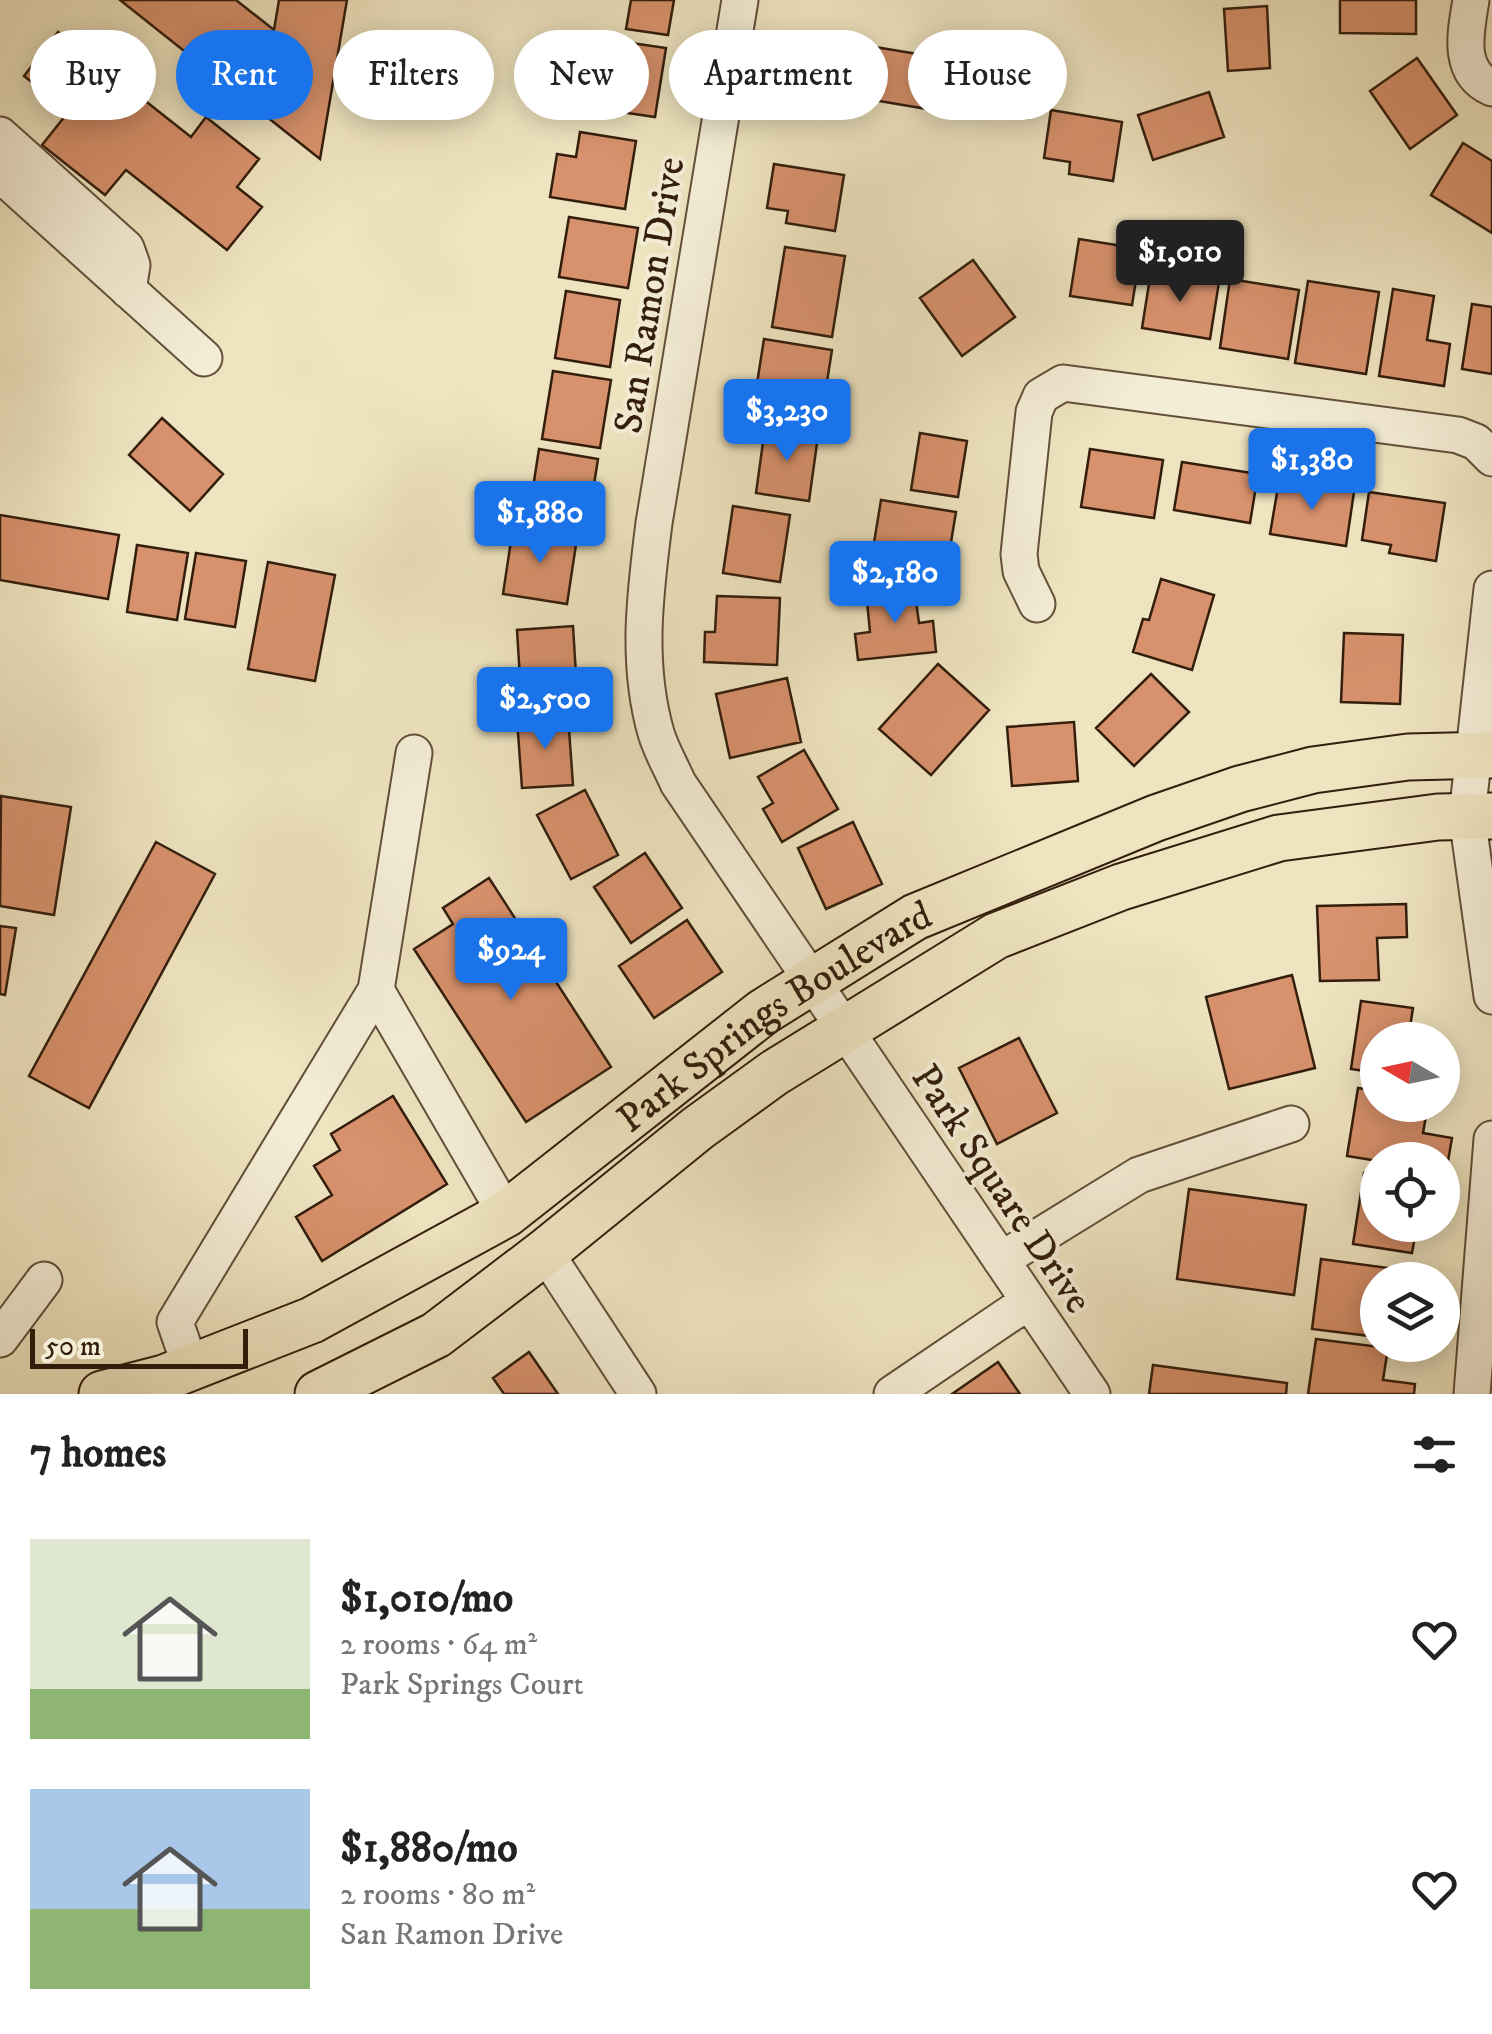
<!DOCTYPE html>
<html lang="en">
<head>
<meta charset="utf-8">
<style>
	:root { --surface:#fff; --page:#f2f2f2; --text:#222; --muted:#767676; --accent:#1a73e8 }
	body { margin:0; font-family:"IM FELL DW Pica",serif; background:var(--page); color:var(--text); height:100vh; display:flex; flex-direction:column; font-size:38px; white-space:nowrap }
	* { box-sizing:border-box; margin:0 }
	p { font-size:32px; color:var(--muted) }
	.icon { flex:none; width:55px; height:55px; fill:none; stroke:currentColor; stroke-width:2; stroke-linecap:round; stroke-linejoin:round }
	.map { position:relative; height:1394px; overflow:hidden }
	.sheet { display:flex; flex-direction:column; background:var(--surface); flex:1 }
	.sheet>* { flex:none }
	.top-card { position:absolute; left:30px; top:30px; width:1432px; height:90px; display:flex; gap:20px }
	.needle { width:65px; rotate:279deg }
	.tools { position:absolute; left:1360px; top:1022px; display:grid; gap:20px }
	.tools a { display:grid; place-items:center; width:100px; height:100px; border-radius:50%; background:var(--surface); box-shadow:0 5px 25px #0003; font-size:50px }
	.scale { position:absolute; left:30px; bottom:25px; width:218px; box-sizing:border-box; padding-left:10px; border:5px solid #331e0c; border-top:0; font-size:28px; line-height:35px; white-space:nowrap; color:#331e0c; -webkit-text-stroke:8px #f4edd6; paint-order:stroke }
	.price { position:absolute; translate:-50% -85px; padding:0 22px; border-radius:10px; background:var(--accent); color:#fff; font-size:32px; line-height:65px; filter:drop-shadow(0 2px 5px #0008) }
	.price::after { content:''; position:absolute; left:50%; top:60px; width:30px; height:22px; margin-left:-15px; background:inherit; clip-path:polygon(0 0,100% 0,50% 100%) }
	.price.current { background:#222; color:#fff }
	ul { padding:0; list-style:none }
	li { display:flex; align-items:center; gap:30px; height:250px; padding:0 30px }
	li span { display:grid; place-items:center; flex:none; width:280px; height:200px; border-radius:0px; color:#555 }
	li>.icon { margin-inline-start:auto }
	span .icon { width:120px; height:120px; fill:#fffc; stroke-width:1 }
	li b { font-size:42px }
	h2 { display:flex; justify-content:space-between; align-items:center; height:120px; padding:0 30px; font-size:42px }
	.pill { padding:0 35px; border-radius:45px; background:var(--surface); box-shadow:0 5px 25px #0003; font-size:35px; line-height:90px }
	.pill.current { background:var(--accent); color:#fff }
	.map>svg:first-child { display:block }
	.building { fill:#d7916c; stroke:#331e0c; stroke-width:2.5 }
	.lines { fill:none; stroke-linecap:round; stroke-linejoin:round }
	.minor-casing { stroke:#625039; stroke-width:39 }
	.major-casing { stroke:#331e0c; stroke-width:49 }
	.minor { stroke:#f4edd6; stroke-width:35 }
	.major { stroke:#eee4c0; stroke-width:45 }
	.labels { text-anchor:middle; stroke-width:8; stroke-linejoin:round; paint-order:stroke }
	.street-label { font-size:40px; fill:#331e0c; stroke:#f4edd6 }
</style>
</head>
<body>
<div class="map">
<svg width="1492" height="1394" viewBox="0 0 1492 1394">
	<rect width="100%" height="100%" fill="#eee4c0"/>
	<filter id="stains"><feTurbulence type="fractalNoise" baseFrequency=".002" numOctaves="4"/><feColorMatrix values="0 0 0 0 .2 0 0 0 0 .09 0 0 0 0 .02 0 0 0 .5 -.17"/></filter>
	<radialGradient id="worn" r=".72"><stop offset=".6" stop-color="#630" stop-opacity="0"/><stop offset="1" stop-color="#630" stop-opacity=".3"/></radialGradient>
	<path class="building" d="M120 0H236L274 30 279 0H347L320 159Z
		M631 0H674L668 35 626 29Z
		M1340 0H1416V34L1340 33Z
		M1267 6 1270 68 1228 71 1224 9Z
		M58 32 191 137 206 117 259 159 237 187 262 207 227 250 126 170 105 195 42 145 69 111 24 76Z
		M790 35 845 44 838 89 814 85 810 114 778 109Z
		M618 41 666 48 655 117 607 110Z
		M869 46 942 58 933 110 861 98Z
		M964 58 1037 69 1029 118 956 107Z
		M1417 58 1457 115 1410 149 1370 91Z
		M1209 92 1224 137 1153 160 1138 115Z
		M1051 110 1122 122 1113 181 1069 174 1070 162 1044 158Z
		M580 132 636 141 625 209 550 197 557 154 576 157Z
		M1463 143 1492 161V233L1431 195Z
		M774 164 844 175 835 231 786 223 788 211 767 208Z
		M569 217 638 228 628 288 559 277Z
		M1079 239 1141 249 1132 305 1070 296Z
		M785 247 845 256 832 337 772 327Z
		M973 260 1015 317 962 356 920 298Z
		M1151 271 1219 282 1210 339 1142 328Z
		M1230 279 1299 290 1288 359 1220 348Z
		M1308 281 1379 292 1366 374 1295 363Z
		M1393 289 1434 296 1427 340 1450 344 1444 386 1379 376Z
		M566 291 620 300 610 367 555 358Z
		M1472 304 1492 307V374L1462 369Z
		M764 339 832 350 821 420 753 409Z
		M553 371 611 380 600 448 542 439Z
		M162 418 223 474 190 511 129 455Z
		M765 428 818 436 809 501 756 493Z
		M920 433 967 441 958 497 911 490Z
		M539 449 598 459 587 529 528 520Z
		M1090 449 1163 460 1154 518 1081 507Z
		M1182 462 1258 474 1250 523 1174 510Z
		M1279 481 1354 492 1346 546 1270 534Z
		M1369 492 1445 503 1436 561 1389 553 1391 545 1362 540Z
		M881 500 956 512 946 572 871 561Z
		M733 506 790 515 780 582 723 573Z
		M0 515 119 535 108 599 0 580Z
		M513 527 577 538 567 604 503 594Z
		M137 545 188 553 177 620 127 612Z
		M196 553 246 561 235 627 185 619Z
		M268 562 335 575 315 681 248 669Z
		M1161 579 1214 595 1192 670 1133 652 1143 619 1149 620Z
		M914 586 919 623 933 621 936 652 858 660 855 634 870 632 866 591Z
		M717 596 780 598 777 665 704 662 705 632H715Z
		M573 626 577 691 521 695 517 630Z
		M1344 633 1403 635 1400 704 1341 702Z
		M938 664 989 710 931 775 879 729Z
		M1151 674 1189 712 1134 766 1096 728Z
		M787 678 801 742 730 758 716 694Z
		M568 715 573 785 522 788 517 719Z
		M1074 722 1078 781 1012 786 1007 727Z
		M804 750 838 809 782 842 763 809 773 803 758 777Z
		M585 790 618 855 571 879 537 815Z
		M1 796 71 807 54 915 0 906Z
		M853 822 882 884 826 909 798 848Z
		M156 842 215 874 89 1108 29 1076Z
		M645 853 682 908 631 943 594 887Z
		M489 878 611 1067 526 1122 414 949 453 924 443 908Z
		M1406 904 1407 937 1377 938 1379 980 1320 981 1317 906Z
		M687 920 722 972 654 1018 619 966Z
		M0 926 16 928 5 995 0 994Z
		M1292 975 1315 1068 1229 1089 1206 997Z
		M1361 1001 1413 1008 1408 1040H1378V1073L1351 1069Z
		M1019 1038 1057 1113 997 1144 959 1068Z
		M1358 1088 1378 1091V1105H1428L1423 1133 1452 1138 1446 1173 1442 1172V1160L1378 1161 1347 1156Z
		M393 1096 447 1184 322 1261 296 1217 332 1195 314 1166 340 1150 331 1134Z
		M1364 1173 1378 1175V1225H1417L1412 1253 1353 1244Z
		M1189 1189 1306 1205 1294 1295 1177 1279Z
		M1321 1259 1403 1270 1402 1280H1378V1337L1312 1329Z
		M1316 1339 1388 1348 1383 1380 1415 1384 1414 1394H1308Z
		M529 1352 558 1394H504L493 1378Z
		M998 1362 1020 1394H952Z
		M1153 1365 1287 1383 1286 1394H1149Z"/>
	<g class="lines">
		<defs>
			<path id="minor" d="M740 0 654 523C645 594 636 663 656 733 661 750 671 767 678 783L1092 1394
				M1471 0C1466 31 1456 72 1492 88
				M0 135 126 248 132 265 128 290
				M0 174 204 358
				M1492 589 1467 816 1492 996
				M1037 604 1021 571 1019 554 1034 412 1041 396 1063 383 1458 435 1476 442 1492 458
				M376 990 506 1214
				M545 1252 638 1394
				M1001 1260 1139 1175 1291 1124
				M0 1339 44 1280
				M191 1368 175 1322 376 990 414 753
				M892 1394 1029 1301
				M1472 1394 1492 1139"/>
			<g id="major">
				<path id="s1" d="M102 1394 164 1378 312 1320 506 1214 763 1012 915 917 1156 818 1240 789 1313 770 1408 757 1492 755"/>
				<path d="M318 1394 436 1335 545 1252 698 1128 774 1073 996 936 1121 887 1279 838 1438 817 1492 816"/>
			</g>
		</defs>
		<use href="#minor" class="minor-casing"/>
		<use href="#major" class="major-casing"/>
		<use href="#minor" class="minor"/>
		<use href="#major" class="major"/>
	</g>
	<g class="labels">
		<g class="street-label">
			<text transform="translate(648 295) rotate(-81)" y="14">San Ramon Drive</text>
			<text dy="14" stroke="none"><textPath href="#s1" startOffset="778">Park Springs Boulevard</textPath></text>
			<text transform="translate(1003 1188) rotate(56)" y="14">Park Square Drive</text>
		</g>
	</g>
	<rect width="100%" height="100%" filter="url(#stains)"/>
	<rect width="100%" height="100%" fill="url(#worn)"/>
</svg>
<div class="tools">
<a><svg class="needle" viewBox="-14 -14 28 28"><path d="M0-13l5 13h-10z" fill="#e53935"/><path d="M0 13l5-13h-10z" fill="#767676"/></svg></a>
<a><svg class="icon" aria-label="locate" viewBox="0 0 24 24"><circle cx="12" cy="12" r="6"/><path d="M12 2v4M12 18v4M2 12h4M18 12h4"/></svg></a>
<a><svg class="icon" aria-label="layers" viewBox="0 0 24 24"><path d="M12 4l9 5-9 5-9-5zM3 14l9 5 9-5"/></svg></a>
</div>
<div class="scale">50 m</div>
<b class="price current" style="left:1180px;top:305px">$1,010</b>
<b class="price" style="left:787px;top:464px">$3,230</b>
<b class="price" style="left:1312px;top:513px">$1,380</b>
<b class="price" style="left:540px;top:566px">$1,880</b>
<b class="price" style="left:895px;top:626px">$2,180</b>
<b class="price" style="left:545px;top:752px">$2,500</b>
<b class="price" style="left:511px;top:1003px">$924</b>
<div class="top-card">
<a class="pill">Buy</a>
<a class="pill current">Rent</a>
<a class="pill">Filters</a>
<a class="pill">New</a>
<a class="pill">Apartment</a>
<a class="pill">House</a>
</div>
</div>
<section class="sheet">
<h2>7 homes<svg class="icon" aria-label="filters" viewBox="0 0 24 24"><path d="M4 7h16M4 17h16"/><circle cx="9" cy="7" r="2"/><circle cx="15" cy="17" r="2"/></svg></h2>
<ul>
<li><span style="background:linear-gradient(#dfe7d0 75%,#8fb573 0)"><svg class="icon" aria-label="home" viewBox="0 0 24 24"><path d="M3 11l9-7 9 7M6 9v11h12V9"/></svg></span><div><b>$1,010/mo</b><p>2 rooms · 64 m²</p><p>Park Springs Court</p></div><svg class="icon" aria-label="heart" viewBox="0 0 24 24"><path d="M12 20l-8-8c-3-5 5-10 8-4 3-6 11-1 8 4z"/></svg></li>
<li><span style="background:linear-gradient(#a9c7e8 60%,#8fb573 0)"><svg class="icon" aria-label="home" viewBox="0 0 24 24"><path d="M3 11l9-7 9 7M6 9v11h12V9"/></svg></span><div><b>$1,880/mo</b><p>2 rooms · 80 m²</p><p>San Ramon Drive</p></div><svg class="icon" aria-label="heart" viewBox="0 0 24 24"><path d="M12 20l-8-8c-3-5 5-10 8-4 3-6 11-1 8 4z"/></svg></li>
</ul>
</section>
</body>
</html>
